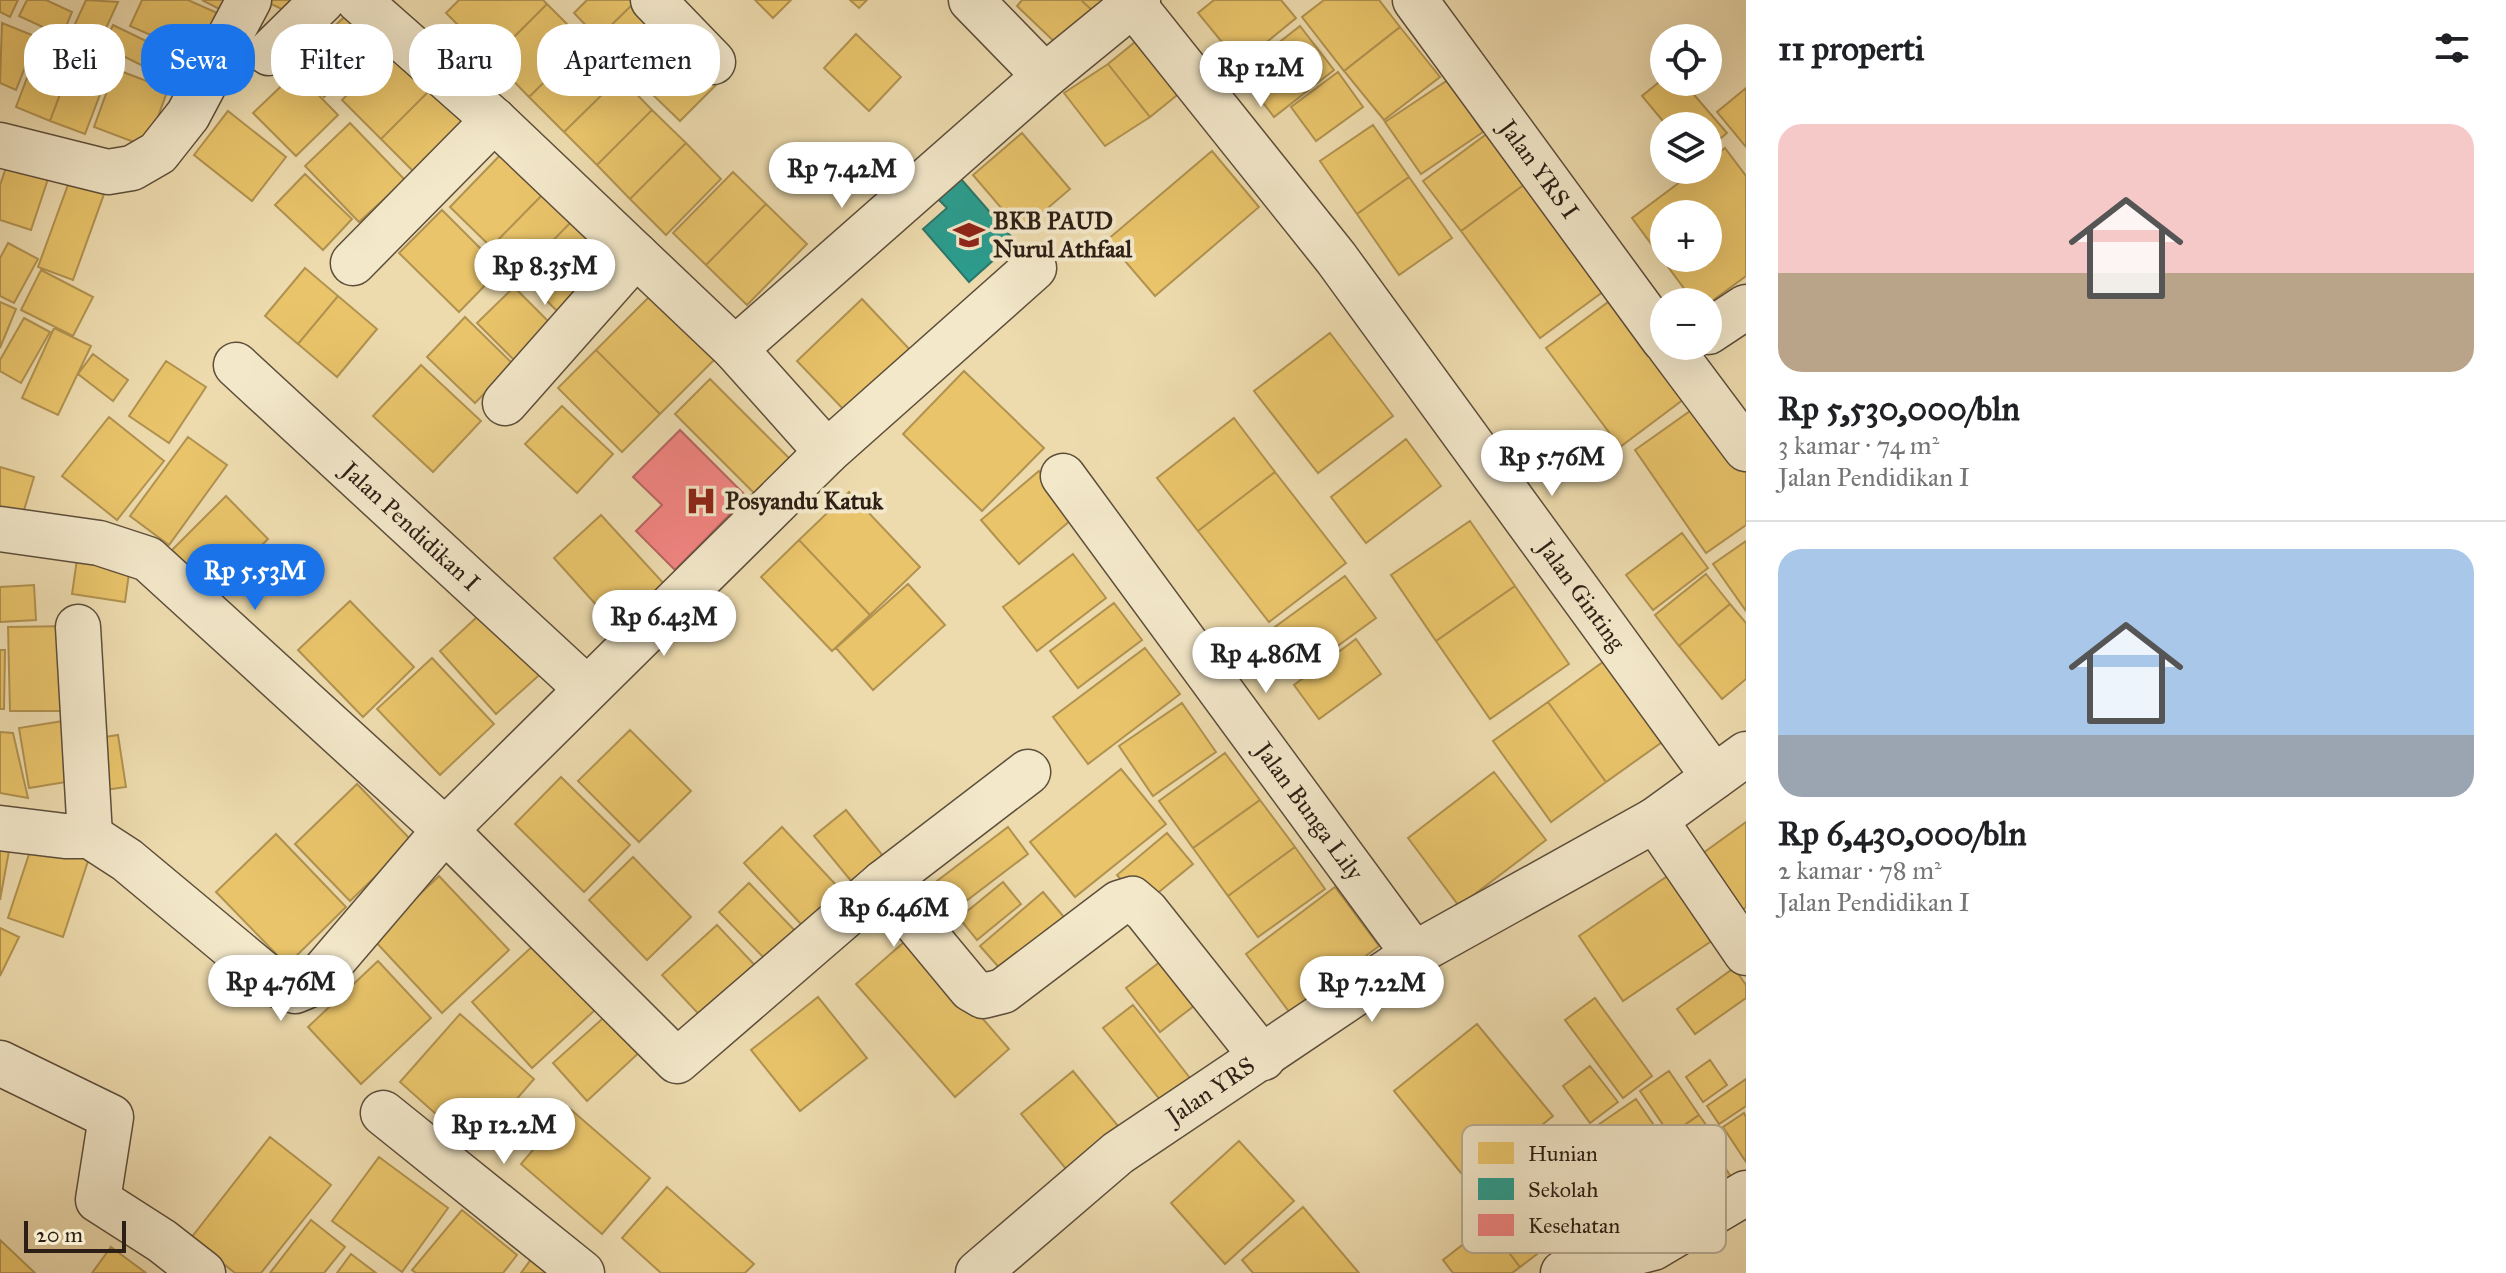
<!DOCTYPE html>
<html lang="id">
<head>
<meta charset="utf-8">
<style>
	:root { --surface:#fff; --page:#f6f6f6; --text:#202124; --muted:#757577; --line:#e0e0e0; --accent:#1a73e8 }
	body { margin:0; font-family:"IM FELL Great Primer",serif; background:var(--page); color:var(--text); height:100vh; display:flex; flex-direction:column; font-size:30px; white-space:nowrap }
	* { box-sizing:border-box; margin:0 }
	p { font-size:26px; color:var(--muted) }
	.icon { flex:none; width:44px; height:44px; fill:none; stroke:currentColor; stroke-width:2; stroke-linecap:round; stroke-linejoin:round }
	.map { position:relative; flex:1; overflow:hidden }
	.panel { display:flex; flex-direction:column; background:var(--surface); width:760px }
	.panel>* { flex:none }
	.hud { position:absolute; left:24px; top:24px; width:760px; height:72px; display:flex; gap:16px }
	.tools { position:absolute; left:1650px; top:24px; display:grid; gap:16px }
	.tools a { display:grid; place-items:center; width:72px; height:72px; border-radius:50%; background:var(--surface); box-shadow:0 8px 32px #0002; font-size:40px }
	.scale { position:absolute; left:24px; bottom:20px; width:102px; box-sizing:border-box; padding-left:8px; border:4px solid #2d1f15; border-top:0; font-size:22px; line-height:28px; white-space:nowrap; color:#2d1f15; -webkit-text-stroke:6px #f3e8ca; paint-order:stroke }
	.price { position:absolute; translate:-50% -68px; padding:0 18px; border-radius:28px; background:#fff; color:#222; font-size:26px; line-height:52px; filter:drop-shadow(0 2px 4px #0008) }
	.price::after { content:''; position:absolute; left:50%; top:48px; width:24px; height:18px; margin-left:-12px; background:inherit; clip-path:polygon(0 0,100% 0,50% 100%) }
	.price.current { background:var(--accent); color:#fff }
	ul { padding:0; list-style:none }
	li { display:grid; align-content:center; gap:16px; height:424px; padding:0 32px }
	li+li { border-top:2px solid var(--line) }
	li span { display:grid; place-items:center; height:248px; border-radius:24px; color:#555 }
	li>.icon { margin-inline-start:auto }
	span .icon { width:144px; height:144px; fill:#fffc; stroke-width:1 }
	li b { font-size:34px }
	h2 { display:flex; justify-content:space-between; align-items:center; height:96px; padding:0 32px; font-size:34px }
	.chip { padding:0 28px; border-radius:32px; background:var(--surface); box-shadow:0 8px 32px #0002; font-size:28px; line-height:72px }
	.chip.current { background:var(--accent); color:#fff }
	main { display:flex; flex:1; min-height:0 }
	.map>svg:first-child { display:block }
	.homes { fill:#e9c46a; stroke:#b19250; stroke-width:2; fill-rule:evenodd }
	.schools { fill:#2a9d8f; stroke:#2b776a; stroke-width:2 }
	.health { fill:#f28482; stroke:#b76661; stroke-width:2 }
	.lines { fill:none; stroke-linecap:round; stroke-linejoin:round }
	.minor-casing { stroke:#5d4e3b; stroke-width:47 }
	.minor { stroke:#f3e8ca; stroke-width:44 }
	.labels { text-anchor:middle; stroke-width:8; stroke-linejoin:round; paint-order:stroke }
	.street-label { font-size:24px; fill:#2d1f15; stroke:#f3e8ca }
	.poi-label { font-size:24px; font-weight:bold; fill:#2d1f15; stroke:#f3e8ca; text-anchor:start }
	.key { fill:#f3e8ca; stroke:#b8ac94; stroke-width:2 }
	.key-label { font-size:22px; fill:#2d1f15 }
</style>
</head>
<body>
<main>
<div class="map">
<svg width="1746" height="1273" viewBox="0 0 1746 1273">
	<rect width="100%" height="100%" fill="#eddbae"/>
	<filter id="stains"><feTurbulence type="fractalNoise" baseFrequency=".0025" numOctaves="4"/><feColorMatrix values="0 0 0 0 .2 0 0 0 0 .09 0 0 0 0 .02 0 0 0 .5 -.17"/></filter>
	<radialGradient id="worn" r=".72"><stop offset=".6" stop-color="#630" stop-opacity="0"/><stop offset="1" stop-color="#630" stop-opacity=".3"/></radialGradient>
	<path class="homes" d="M0 0H18L10 17 0 12Z
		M27 0H46L72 12 62 36 19 16Z
		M86 0 118 2 96 50 69 37Z
		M142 0H188L224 16 205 59 130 26Z
		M202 0H236L229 14Z
		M263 0H299L292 14Z
		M459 0H543L547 4 492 59 446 13Z
		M587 0H635L636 1 598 38 574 13Z
		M755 0H791L773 18Z
		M850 0H867L859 8Z
		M1022 0H1081L1094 12 1060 47 1017 6Z
		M1081 0H1106L1094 12Z
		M1214 0H1281L1296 18 1240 64 1198 13Z
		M1324 0H1379L1400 27 1344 71 1302 17Z
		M636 1 661 27 623 64 598 38Z
		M547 4 585 42 529 97 492 59Z
		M354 8 385 41 324 97 294 64Z
		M2 23 37 37 16 90 0 83Z
		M113 25 175 55 165 77 103 46Z
		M1300 26 1334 70 1274 117 1240 73Z
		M661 27 680 47 643 84 623 64Z
		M1400 27 1440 77 1384 120 1344 71Z
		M856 34 901 77 869 111 824 68Z
		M1145 34 1187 87 1150 117 1108 64Z
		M41 41 75 54 50 121 16 107Z
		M585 42 620 77 564 132 529 97Z
		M396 47 434 86 381 139 342 100Z
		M75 54 110 68 85 134 50 121Z
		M687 54 717 84 680 121 650 92Z
		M1108 64 1150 117 1105 146 1064 93Z
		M115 69 168 89 147 147 94 127Z
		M296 72 338 115 296 156 253 113Z
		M1338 72 1363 107 1316 141 1291 107Z
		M620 77 652 110 597 165 564 132Z
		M1664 78V82H1683L1727 133 1708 149V126H1667L1642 96Z
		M1448 80 1483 132 1421 174 1385 122Z
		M434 86 469 121 415 173 381 139Z
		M1746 88V147L1717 112Z
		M652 110 686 143 630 199 597 165Z
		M228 111 286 157 252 201 194 155Z
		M350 123 405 180 359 222 305 166Z
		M1373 125 1409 177 1357 214 1320 161Z
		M1022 133 1070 189 1021 231 973 175Z
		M1488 133 1525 184 1461 231 1423 181Z
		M686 143 721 179 666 235 630 199Z
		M508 147 550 187 491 247 450 207Z
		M1725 148 1746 176V276L1708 304V302H1694L1632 218 1696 170H1708V161ZM1664 214H1708V258H1664Z
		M1212 151 1259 207 1155 296 1107 240Z
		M11 153 52 167 31 230 0 220V185Z
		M73 171 108 183 73 280 38 267Z
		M733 172 766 204 706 265 673 233Z
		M305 174 352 219 323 250 275 205Z
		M1409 177 1452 238 1399 275 1357 214Z
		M1525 184 1604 291 1540 338 1461 231Z
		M550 187 578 215 520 274 491 247Z
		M766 204 807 244 747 305 706 265Z
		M442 210 501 269 459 312 399 253Z
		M578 215 622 257 563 317 520 274Z
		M8 243 38 259 14 303 0 296V258Z
		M305 268 338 296 298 344 265 316Z
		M41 270 93 297 73 336 21 310Z
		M514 287 556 329 519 365 477 323Z
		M338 296 377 329 337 377 298 344Z
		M650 296 714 360 660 414 596 350Z
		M1615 297 1688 396 1620 447 1546 348Z
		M862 299 913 353 848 414 797 361Z
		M0 302 16 309 0 348Z
		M465 317 513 364 475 403 427 357Z
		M24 318 50 332 21 383 0 371V360Z
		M54 328 91 346 58 415 22 398Z
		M1330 333 1393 416 1318 473 1254 391Z
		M596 350 660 414 622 452 558 388Z
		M93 354 128 380 113 401 78 374Z
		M166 361 206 387 169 443 129 416Z
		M421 365 481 421 433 472 373 416Z
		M964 371 1044 448 982 511 903 434Z
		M710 379 790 459 755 494 675 414Z
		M1700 404 1746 471V525L1706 553 1635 450Z
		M562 406 613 454 577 493 525 444Z
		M109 417 164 461 117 520 62 476Z
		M1234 418 1275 472 1198 531 1157 478Z
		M188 437 227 465 169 545 130 516Z
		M1406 439 1441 486 1366 543 1331 497Z
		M0 467 34 477 22 517 0 510Z
		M1039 471 1077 515 1019 564 981 520Z
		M1275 472 1346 563 1269 622 1198 531Z
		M849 492 920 567 870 615 799 540Z
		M226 496 268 539 215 592 172 550Z
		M601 515 665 585 617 628 554 558Z
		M1470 521 1515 586 1436 641 1391 575Z
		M1682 533 1708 568 1653 610 1626 575Z
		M799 540 870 615 832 651 761 577Z
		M1746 541V611L1713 564Z
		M1073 554 1106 598 1037 651 1003 607Z
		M77 559 130 566 125 602 72 594Z
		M1706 574 1730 604 1679 646 1655 615Z
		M1345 576 1376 618 1299 674 1268 632Z
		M908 584 945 625 873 690 836 648Z
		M34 585 36 620 0 622V587Z
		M1515 586 1569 664 1490 719 1436 641Z
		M350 601 414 667 363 717 298 650Z
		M1114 603 1142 640 1078 688 1050 651Z
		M1730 604 1746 623V679L1722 699 1679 646Z
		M489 606 546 669 496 714 440 651Z
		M70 626 72 711H10L8 627Z
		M1356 639 1381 674 1319 719 1294 685Z
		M1145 648 1180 694 1088 764 1053 717Z
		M0 650H5L4 709H0Z
		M432 658 494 724 440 775 377 709Z
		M1607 659 1665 740 1606 782 1548 702Z
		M1548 702 1606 782 1551 822 1493 741Z
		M1182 703 1216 752 1153 796 1119 746Z
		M63 721 72 781 29 788 19 728Z
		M630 730 691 791 639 842 578 781Z
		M0 732 13 733 28 798 0 793Z
		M118 735 126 787 98 791 91 739Z
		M1225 753 1260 800 1193 848 1159 801Z
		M1121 769 1166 824 1075 897 1030 842Z
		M1494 772 1546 840 1459 906 1408 838Z
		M561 777 630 845 584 892 515 824Z
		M357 784 412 841 350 901 295 844Z
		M1260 800 1295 847 1228 896 1193 848Z
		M846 810 892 867 861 893 814 836Z
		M1746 822V907L1740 912 1699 856Z
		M782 827 850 900 812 936 744 863Z
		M1008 827 1028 854 953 911 933 884Z
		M1167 833 1193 864 1143 905 1117 875Z
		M276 834 346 907 287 965 216 892Z
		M0 838 11 840 0 900Z
		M34 839 89 858 63 937 8 918Z
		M1295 847 1325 889 1258 937 1228 896Z
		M633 857 691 917 647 960 589 900Z
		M1672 873 1716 938 1623 1001 1579 936Z
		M439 876 509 950 442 1013 373 939Z
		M1003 882 1021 904 977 940 959 918Z
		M749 883 802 938 773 967 719 912Z
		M1335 887 1379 946 1290 1013 1246 954Z
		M1043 892 1073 928 1011 981 980 946Z
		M717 925 764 975 709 1025 662 975Z
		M0 928 19 937 0 976Z
		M911 936 1009 1049 955 1097 856 984Z
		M535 944 595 1010 532 1068 472 1002Z
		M1169 955 1203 999 1160 1032 1126 988Z
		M378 961 431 1018 361 1084 308 1027Z
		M1734 968 1746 985V998L1695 1034 1677 1009Z
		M818 997 867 1058 800 1111 751 1050Z
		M1595 998 1652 1076 1623 1098 1565 1020Z
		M1133 1005 1190 1078 1161 1101 1103 1028Z
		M610 1012 643 1049 587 1101 553 1063Z
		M460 1014 534 1079 474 1148 400 1082Z
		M1477 1024 1553 1116 1470 1184 1394 1091Z
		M1710 1060 1727 1085 1703 1102 1686 1077Z
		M1590 1066 1618 1102 1590 1123 1563 1086Z
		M1073 1071 1123 1132 1071 1175 1021 1114Z
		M1669 1071 1699 1115 1670 1135 1640 1091Z
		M1746 1079V1106L1719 1124 1707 1106Z
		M1636 1099 1662 1137 1618 1167 1592 1129Z
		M569 1108 650 1178 602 1234 521 1164Z
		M1744 1113 1746 1117V1162L1723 1127Z
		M1699 1115 1720 1144 1691 1165 1670 1135Z
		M270 1137 331 1185 261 1273H235L191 1238Z
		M1239 1141 1294 1201 1225 1264 1171 1203Z
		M1718 1156 1731 1177 1698 1197 1685 1177Z
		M379 1157 448 1208 402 1272 332 1221Z
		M667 1187 754 1264 745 1273H661L622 1238Z
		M1530 1193 1562 1235 1520 1267 1488 1225Z
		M1303 1207 1359 1273H1253L1242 1260Z
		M462 1210 517 1255 503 1273H416L412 1270Z
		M311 1220 345 1247 324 1273H270Z
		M1488 1225 1520 1267 1512 1273H1453L1443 1260Z
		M0 1240 35 1273H0Z
		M111 1247 146 1273H92Z
		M351 1254 376 1273H337Z
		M532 1258 550 1273H521Z"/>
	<path class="schools" d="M961 179 1015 241 969 282 923 229 947 208 938 199Z"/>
	<path class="health" d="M680 430 747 497 675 570 636 531 662 505 633 477Z"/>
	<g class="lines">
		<defs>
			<g id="minor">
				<path d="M358 0 494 120 735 349"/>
				<path d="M653 0 713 62"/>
				<path d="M971 0 1045 76"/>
				<path id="s1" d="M1415 0 1664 340"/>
				<path id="s2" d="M1133 4 1336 258 1714 777"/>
				<path d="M269 53 323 0"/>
				<path d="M0 145 108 172 132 168 158 153 188 115 249 0"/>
				<path d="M353 263 494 120"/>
				<path d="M1034 268 827 452 445 830 677 1061 883 883 971 989 983 996 1003 991 1119 903 1132 899 1146 911 1263 1058"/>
				<path d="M1708 332 1746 307"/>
				<path d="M1669 346 1746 449"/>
				<path id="s3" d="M236 365 586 688"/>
				<path d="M505 403 636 255"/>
				<path d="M827 452 735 349 1045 76 1138 0"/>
				<path id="s4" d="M1063 476 1414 954"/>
				<path d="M0 529 99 543 148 559 445 830 314 983 295 991 277 985 127 860 90 836H65L0 828"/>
				<path d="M78 627 90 836"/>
				<path d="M1655 820 1746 953"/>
				<path d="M883 883 1028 772"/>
				<path d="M0 1063 111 1117 98 1200 162 1241 203 1273"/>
				<path d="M383 1113 582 1273"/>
				<path id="s5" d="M978 1273 1118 1153 1414 954 1655 820 1746 754"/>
				<path d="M1563 1273 1573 1268 1653 1248 1746 1193"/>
			</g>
		</defs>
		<use href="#minor" class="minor-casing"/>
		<use href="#minor" class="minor"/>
	</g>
	<defs>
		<symbol id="school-bare" viewBox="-9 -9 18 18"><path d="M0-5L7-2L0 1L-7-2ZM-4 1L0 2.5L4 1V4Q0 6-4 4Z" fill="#8f2418" stroke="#f3e8ca" stroke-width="2.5" paint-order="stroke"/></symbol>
		<symbol id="hospital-bare" viewBox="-9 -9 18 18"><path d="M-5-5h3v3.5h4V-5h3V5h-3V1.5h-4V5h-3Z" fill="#8f2418" stroke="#f3e8ca" stroke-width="2.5" paint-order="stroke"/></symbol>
	</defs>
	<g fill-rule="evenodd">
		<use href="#school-bare" x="947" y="213" width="44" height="44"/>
		<use href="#hospital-bare" x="679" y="479" width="44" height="44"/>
	</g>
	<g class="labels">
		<g class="street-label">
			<text dy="8" stroke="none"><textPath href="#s1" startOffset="210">Jalan YRS I</textPath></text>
			<text dy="8" stroke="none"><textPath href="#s3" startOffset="238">Jalan Pendidikan I</textPath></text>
			<text dy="8" stroke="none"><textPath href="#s2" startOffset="742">Jalan Ginting</textPath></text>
			<text dy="8" stroke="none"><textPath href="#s4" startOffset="416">Jalan Bunga Lily</textPath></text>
			<text dy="8" stroke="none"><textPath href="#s5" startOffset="296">Jalan YRS</textPath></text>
		</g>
		<g class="poi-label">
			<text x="993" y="229">BKB PAUD<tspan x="993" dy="28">Nurul Athfaal</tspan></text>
			<text x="725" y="509">Posyandu Katuk</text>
		</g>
	</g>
	<rect x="1462" y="1125" width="264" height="128" rx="12" class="key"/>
	<rect x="1478" y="1142" width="36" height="22" fill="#e9c46a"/>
	<rect x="1478" y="1178" width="36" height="22" fill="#2a9d8f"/>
	<rect x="1478" y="1214" width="36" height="22" fill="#f28482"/>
	<g class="key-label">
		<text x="1528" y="1161">Hunian</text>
		<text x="1528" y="1197">Sekolah</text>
		<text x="1528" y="1233">Kesehatan</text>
	</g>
	<rect width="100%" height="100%" filter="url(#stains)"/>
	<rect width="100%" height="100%" fill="url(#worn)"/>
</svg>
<div class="tools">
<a><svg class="icon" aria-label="locate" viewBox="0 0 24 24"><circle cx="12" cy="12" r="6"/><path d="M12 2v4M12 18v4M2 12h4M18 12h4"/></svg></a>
<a><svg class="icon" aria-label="layers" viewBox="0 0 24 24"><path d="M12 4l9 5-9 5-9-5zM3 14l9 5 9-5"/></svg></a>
<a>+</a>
<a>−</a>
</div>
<div class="scale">20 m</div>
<b class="price" style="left:1261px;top:109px">Rp 12M</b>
<b class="price" style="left:842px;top:210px">Rp 7.42M</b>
<b class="price" style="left:545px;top:307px">Rp 8.35M</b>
<b class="price" style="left:1552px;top:498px">Rp 5.76M</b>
<b class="price current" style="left:255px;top:612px">Rp 5.53M</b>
<b class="price" style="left:664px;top:658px">Rp 6.43M</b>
<b class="price" style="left:1266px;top:695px">Rp 4.86M</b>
<b class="price" style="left:894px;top:949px">Rp 6.46M</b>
<b class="price" style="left:281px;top:1023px">Rp 4.76M</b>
<b class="price" style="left:1372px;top:1024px">Rp 7.22M</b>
<b class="price" style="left:504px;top:1166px">Rp 12.2M</b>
<div class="hud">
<a class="chip">Beli</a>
<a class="chip current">Sewa</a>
<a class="chip">Filter</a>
<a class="chip">Baru</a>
<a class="chip">Apartemen</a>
</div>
</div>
<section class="panel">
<h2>11 properti<svg class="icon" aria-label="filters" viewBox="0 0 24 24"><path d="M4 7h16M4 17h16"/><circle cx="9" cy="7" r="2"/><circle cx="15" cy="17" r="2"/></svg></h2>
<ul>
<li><span style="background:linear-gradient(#f6c9c9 60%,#b9a48a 0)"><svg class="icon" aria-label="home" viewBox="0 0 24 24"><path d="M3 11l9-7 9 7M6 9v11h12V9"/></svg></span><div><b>Rp 5,530,000/bln</b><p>3 kamar · 74 m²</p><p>Jalan Pendidikan I</p></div></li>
<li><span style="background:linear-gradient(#a9c7e8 75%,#9aa5b1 0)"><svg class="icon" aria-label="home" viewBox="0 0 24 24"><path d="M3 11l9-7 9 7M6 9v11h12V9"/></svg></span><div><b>Rp 6,430,000/bln</b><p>2 kamar · 78 m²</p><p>Jalan Pendidikan I</p></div></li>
</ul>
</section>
</main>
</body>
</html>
